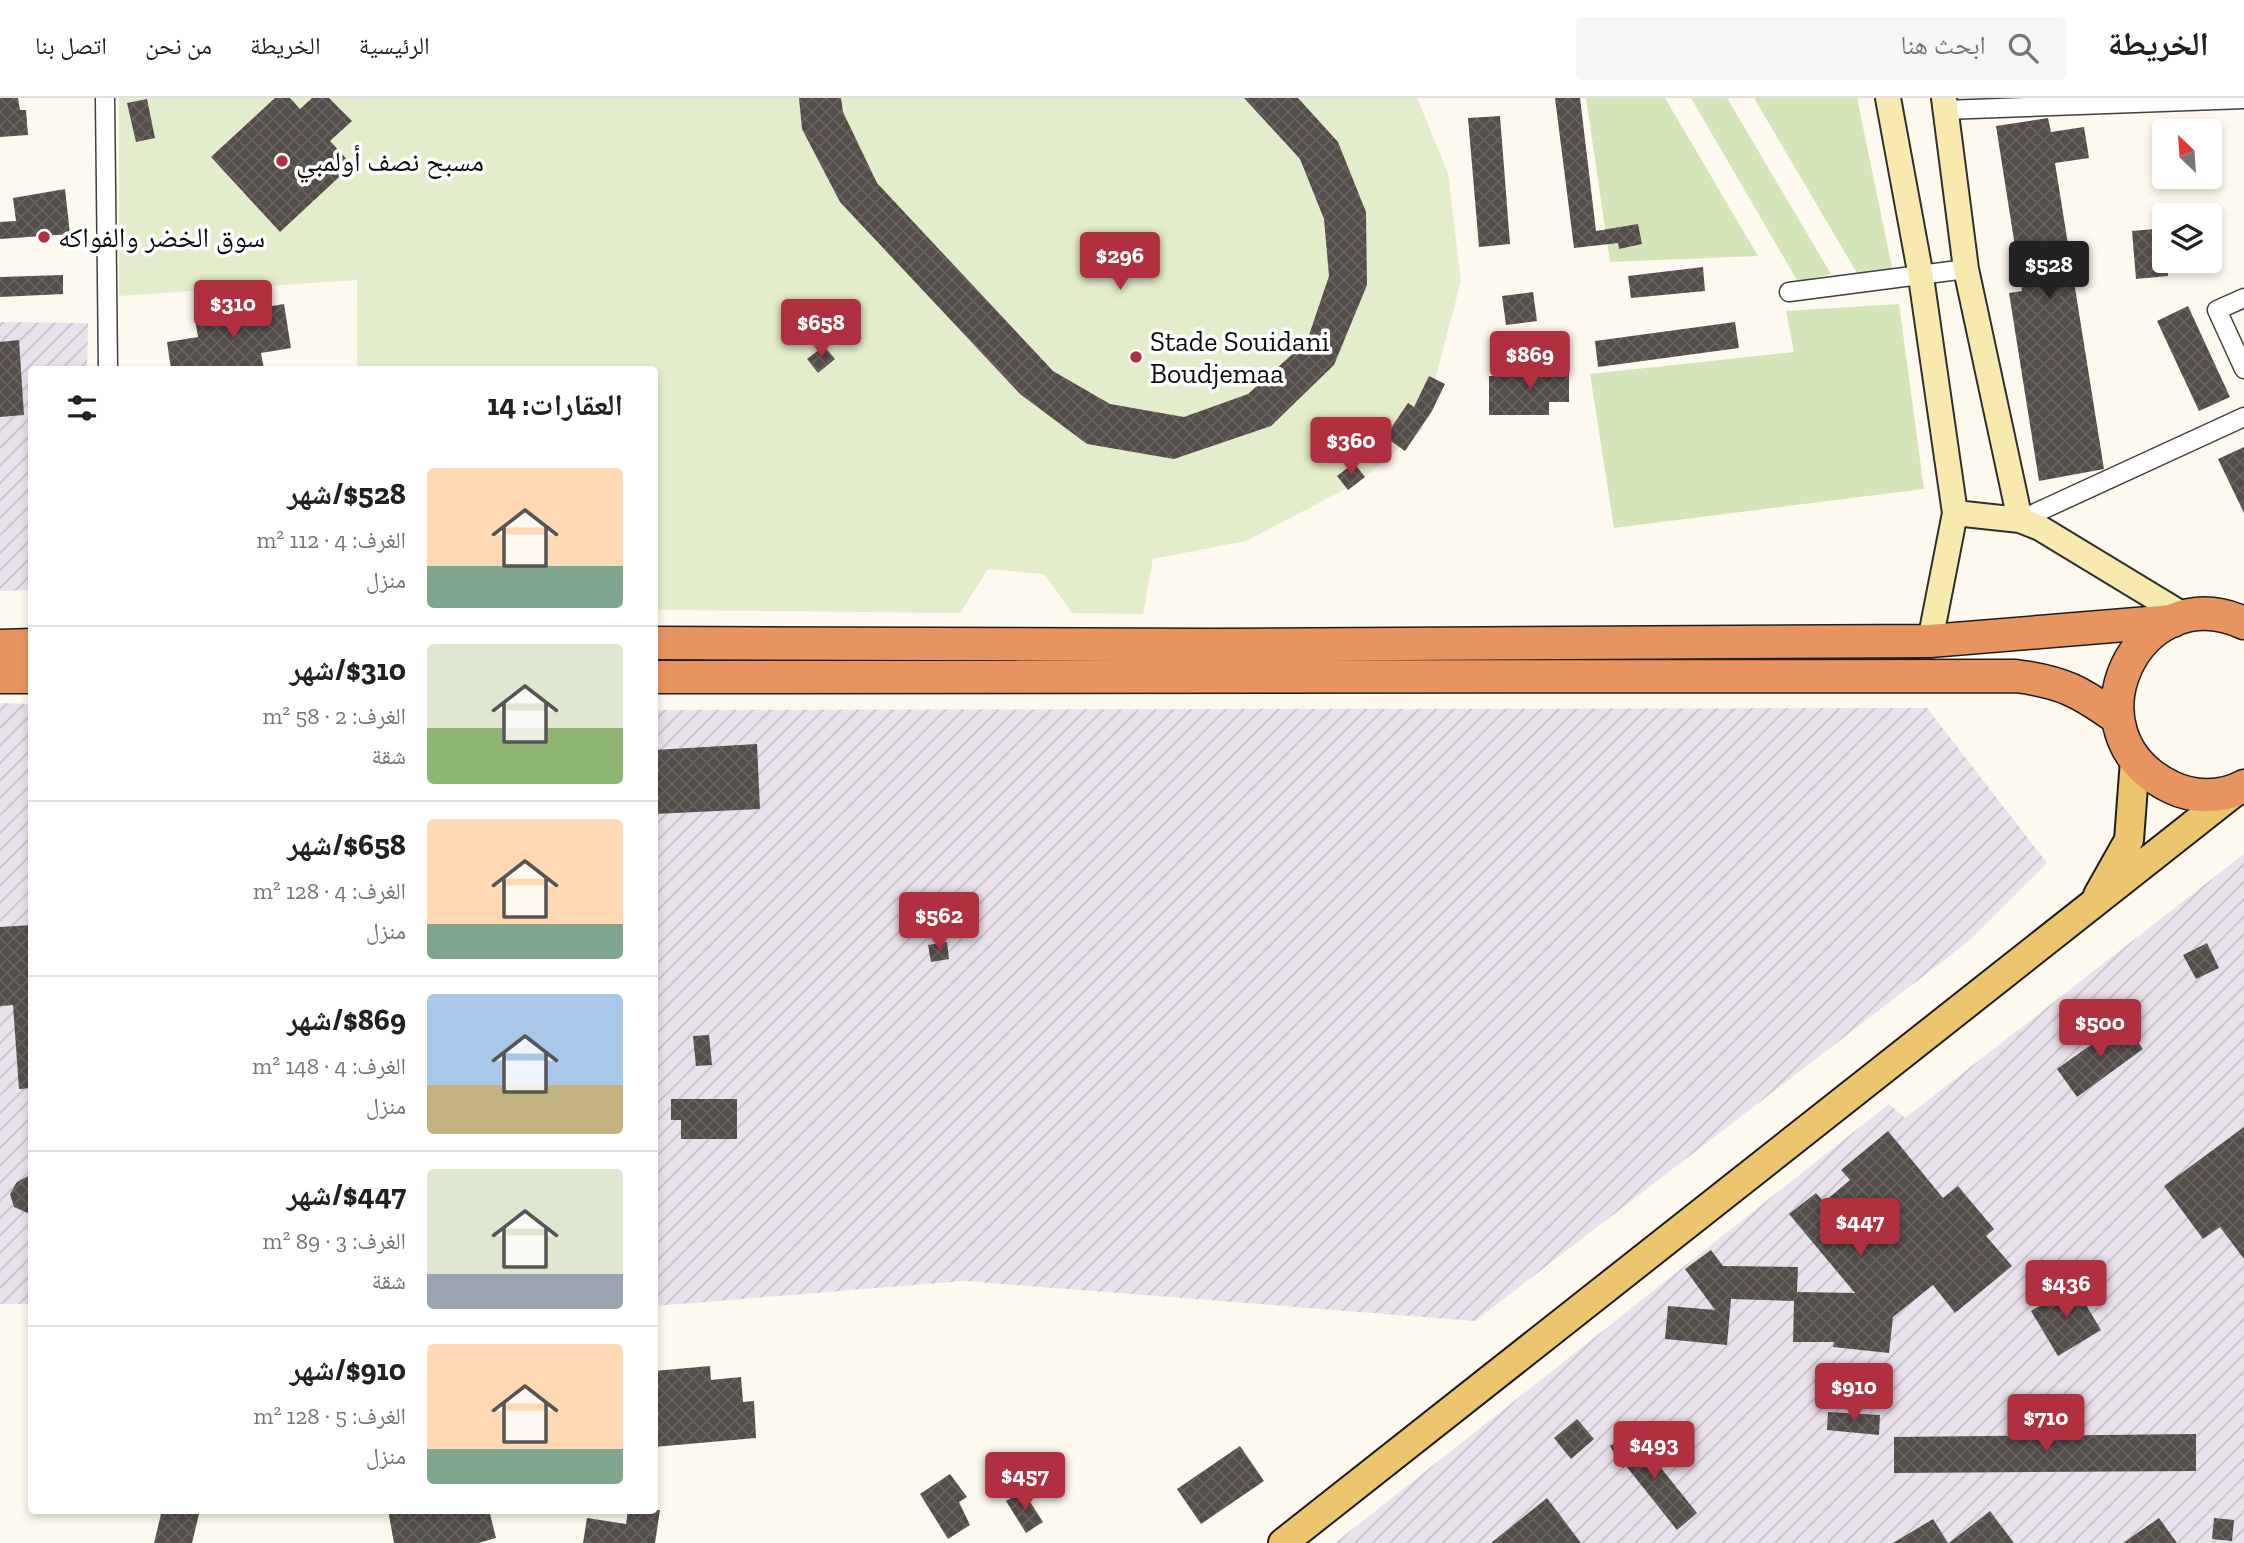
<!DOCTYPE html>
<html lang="ar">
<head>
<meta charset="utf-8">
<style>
	:root { --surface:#fff; --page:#f6f6f6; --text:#202124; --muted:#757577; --line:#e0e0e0; --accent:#b13040 }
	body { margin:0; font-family:"Zilla Slab","Noto Naskh Arabic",serif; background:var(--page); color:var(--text); direction:rtl; height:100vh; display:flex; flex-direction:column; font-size:26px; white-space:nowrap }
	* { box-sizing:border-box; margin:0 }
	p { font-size:23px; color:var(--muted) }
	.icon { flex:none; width:38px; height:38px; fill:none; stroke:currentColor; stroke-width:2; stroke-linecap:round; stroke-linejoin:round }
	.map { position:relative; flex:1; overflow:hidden; direction:ltr }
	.sheet { position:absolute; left:28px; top:268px; width:630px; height:1148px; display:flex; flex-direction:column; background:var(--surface); border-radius:7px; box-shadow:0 4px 10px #0003; direction:rtl }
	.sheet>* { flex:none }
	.needle { width:46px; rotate:335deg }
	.tools { position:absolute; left:2152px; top:21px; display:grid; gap:14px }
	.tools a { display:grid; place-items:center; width:70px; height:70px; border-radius:7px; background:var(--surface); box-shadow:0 4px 10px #0003; font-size:35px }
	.price { position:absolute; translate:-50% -60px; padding:0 16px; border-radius:7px; background:var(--accent); color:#fff; font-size:23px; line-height:46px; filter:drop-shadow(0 2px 4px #0008) }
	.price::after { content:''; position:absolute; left:50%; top:42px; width:21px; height:16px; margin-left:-10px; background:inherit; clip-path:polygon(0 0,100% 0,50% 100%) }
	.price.current { background:#222; color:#fff }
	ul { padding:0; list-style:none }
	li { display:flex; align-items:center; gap:21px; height:175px; padding:0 35px }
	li+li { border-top:2px solid var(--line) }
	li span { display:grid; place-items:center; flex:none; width:196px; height:140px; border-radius:7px; color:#555 }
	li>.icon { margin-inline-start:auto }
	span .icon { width:84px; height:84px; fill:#fffc; stroke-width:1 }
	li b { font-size:30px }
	h2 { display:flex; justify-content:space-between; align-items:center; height:84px; padding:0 35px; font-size:30px }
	header { display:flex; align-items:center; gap:42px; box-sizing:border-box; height:98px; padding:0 35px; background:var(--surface); border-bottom:2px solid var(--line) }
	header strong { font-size:33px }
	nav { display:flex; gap:38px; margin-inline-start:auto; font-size:24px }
	.search { width:490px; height:63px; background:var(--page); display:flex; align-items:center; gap:18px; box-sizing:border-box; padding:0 24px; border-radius:7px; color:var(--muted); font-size:26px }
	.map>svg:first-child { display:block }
	.industrial { fill:url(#industrial-furrows) }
	.park { fill:#d4e5ba }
	.pitch { fill:#e4edcb }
	.building { fill:url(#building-cross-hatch) }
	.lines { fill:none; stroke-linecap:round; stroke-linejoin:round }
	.street-casing { stroke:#404040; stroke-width:21 }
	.secondary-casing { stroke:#2f2f2f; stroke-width:28 }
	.primary-casing { stroke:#1e1e1e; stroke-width:32 }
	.highway-casing { stroke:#1e1e1e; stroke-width:35 }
	.street { stroke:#fff; stroke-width:18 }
	.secondary { stroke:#f8eaae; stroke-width:24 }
	.primary { stroke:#edc56e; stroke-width:28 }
	.highway { stroke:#e89461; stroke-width:32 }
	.poi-dot { fill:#b13040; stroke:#fff; stroke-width:2.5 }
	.labels { text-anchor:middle; stroke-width:7; stroke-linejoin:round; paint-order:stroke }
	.poi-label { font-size:28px; fill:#0d0d0d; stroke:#fff; text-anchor:start }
</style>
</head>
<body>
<header>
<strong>الخريطة</strong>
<div class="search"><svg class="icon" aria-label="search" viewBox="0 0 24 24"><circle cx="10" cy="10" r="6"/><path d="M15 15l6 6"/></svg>ابحث هنا</div>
<nav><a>الرئيسية</a><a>الخريطة</a><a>من نحن</a><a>اتصل بنا</a></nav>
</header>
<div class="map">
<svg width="2244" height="1445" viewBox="0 0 2244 1445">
	<defs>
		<pattern id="industrial-furrows" width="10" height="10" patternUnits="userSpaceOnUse" patternTransform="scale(1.75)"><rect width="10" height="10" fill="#e9e1eb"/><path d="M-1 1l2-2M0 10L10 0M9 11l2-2" fill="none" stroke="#c7c0c8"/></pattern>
		<pattern id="building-cross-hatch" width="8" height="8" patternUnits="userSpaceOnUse" patternTransform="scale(1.75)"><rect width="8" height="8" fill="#544d4a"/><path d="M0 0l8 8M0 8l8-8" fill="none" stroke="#686260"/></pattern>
	</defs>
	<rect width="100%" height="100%" fill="#fef9ee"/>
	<path class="industrial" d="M0 224 88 225 87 271H32L31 492 0 493Z
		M0 605 31 606 32 1206H0Z
		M1927 610 2047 765 1969 843 1475 1223 964 1183 655 1208V612Z
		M2244 756V1445H1335L1889 1006 1905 1020Z"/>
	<path class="park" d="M1586 0H1665L1758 158 1610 164Z
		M1691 0H1727L1831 176 1798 184Z
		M1754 0H1857L1894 179 1861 182Z
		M1899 206 1924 391 1614 430 1590 276 1794 254 1786 213Z"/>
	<path class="pitch" d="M119 0H1417L1448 75 1461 183 1422 332 1357 385 1246 443 1153 461 1143 516 1072 515 1044 476 988 471 960 515 655 512 654 271H357V182L119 198Z"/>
	<path class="building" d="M0 0H18L20 12H26L28 37 0 39Z
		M275 0H290L300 11 312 0H329L352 23 330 43 352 67 280 134 211 59Z
		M799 0H841L843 14 877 85 1053 273 1110 306 1184 319 1248 296 1307 243 1329 178 1324 121 1300 61 1244 0H1298L1338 44 1366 114 1367 187 1334 267 1271 328 1174 361 1087 346 1020 296 840 104 802 31Z
		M1555 0H1580L1596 133 1638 126 1642 146 1619 151 1618 145 1574 150Z
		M147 1 155 40 136 44 127 5Z
		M1500 18 1510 146 1479 149 1468 20Z
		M2048 20 2051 34 2084 29 2089 60 2055 65 2104 371 2039 383 2009 195 2022 193 1996 28Z
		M65 91 70 136 0 141V124L16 123 13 100Z
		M2165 130 2168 178 2136 181 2132 133Z
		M1703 169 1705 193 1631 200 1628 178Z
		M63 177V196L0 199V179Z
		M1533 194 1537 223 1506 227 1502 198Z
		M284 206 291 250 261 255 264 271H171L167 244 198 239 195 221Z
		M2188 208 2230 299 2199 313 2157 223Z
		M1735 224 1739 250 1598 269 1595 243Z
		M19 242 24 317 0 319V244Z
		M824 248 835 261 818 275 807 261Z
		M1526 266H1569V304H1549V317H1489V278H1526Z
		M1429 278 1445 286 1432 313 1405 353 1385 339 1408 305 1414 309Z
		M2244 349V415L2218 361Z
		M1354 365 1365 379 1348 392 1337 378Z
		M757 646 760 711 654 716V652Z
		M32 827V990L19 991 13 907 0 908V829Z
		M947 844 949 861 931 864 928 847Z
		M2207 845 2219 870 2196 881 2183 857Z
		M2123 924 2143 951 2077 999 2057 971Z
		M709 937 712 967 696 968 693 938Z
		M671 1001H737V1041H681V1022H671Z
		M2244 1029V1161L2220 1129 2203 1141 2164 1088Z
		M1888 1033 1943 1100 1958 1088 1994 1131 1986 1138 2012 1168 1955 1215 1933 1187 1893 1219 1889 1255 1833 1249 1834 1244H1793L1794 1203 1731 1201 1727 1247 1665 1241 1668 1208 1715 1212 1685 1171 1711 1152 1723 1168 1798 1169 1797 1194 1855 1195 1789 1116 1816 1095 1824 1104 1850 1082 1841 1072Z
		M32 1076V1117L14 1109 10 1096 17 1084Z
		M2074 1187 2101 1232 2058 1258 2031 1213Z
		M710 1268 711 1282 741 1279 743 1304 754 1303 756 1340 654 1349V1273Z
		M1828 1314 1880 1317 1879 1337 1827 1332Z
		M1577 1321 1594 1341 1571 1361 1554 1340Z
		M1632 1335 1649 1363 1653 1360 1697 1415 1677 1432 1626 1368 1623 1370 1610 1348Z
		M2196 1336V1373L1894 1375V1339Z
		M1240 1348 1264 1383 1201 1426 1177 1391Z
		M950 1376 967 1399 959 1404 970 1427 948 1441 920 1396Z
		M1023 1393 1043 1424 1026 1435 1006 1403Z
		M1547 1400 1581 1445H1491Z
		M162 1412H200L192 1445H154Z
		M388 1412H489L496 1440 478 1445H394Z
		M628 1412H660L655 1445H583L587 1420 626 1426Z
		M1990 1413 2014 1445H1949Z
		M2159 1420 2177 1445H2123Z
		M2214 1420 2234 1422 2232 1443 2212 1441Z
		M1933 1421 1948 1445H1893Z"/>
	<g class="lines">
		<defs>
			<path id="street" d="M105 0 108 271
				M1944 12 2244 1
				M1789 194 1966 171
				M2244 200 2217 212 2244 271
				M2020 422 2244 319"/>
			<path id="secondary" d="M1888 0 1921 179 1955 415 1930 543
				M1944 0 1966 171 2020 422
				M1955 415 2020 422 2040 430 2185 518"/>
			<path id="primary" d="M2098 797 2129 742 2135 662
				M1283 1445 2236 693"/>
			<path id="highway" d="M2244 525C2138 476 2061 636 2171 689 2193 700 2222 700 2244 688
				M654 545 1210 547 1930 543 2173 523
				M0 548 32 547
				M0 579H32
				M654 579 2016 578C2062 584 2079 593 2117 620"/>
		</defs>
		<use href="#street" class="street-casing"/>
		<use href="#secondary" class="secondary-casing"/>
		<use href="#primary" class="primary-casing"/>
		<use href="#highway" class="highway-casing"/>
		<use href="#street" class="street"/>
		<use href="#secondary" class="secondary"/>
		<use href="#primary" class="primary"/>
		<use href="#highway" class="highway"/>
	</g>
	<g class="poi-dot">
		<circle cx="282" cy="63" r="7"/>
		<circle cx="44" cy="139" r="7"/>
		<circle cx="1136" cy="259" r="7"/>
	</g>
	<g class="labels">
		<g class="poi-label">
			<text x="296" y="73">مسبح نصف أولمبي</text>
			<text x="58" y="149">سوق الخضر والفواكه</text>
			<text x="1150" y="253">Stade Souidani<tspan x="1150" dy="32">Boudjemaa</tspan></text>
		</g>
	</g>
</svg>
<div class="tools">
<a><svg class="needle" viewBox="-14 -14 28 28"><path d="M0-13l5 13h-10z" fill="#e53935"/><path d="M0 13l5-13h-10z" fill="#757577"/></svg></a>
<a><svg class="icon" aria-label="layers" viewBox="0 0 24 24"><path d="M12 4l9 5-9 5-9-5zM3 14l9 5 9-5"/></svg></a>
</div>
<b class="price" style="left:1120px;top:194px">$296</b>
<b class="price current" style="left:2049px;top:203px">$528</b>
<b class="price" style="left:233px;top:242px">$310</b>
<b class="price" style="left:821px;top:261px">$658</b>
<b class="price" style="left:1530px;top:293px">$869</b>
<b class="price" style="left:1351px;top:379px">$360</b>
<b class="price" style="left:939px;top:854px">$562</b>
<b class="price" style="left:2100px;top:961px">$500</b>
<b class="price" style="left:1860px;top:1160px">$447</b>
<b class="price" style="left:2066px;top:1222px">$436</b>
<b class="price" style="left:1854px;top:1325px">$910</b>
<b class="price" style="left:2046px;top:1356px">$710</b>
<b class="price" style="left:1654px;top:1383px">$493</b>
<b class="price" style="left:1025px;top:1414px">$457</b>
<section class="sheet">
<h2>العقارات: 14<svg class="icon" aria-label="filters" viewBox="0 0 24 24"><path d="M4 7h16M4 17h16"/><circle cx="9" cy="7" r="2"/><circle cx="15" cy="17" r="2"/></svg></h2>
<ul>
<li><span style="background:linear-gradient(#ffd9b3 70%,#7fa58c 0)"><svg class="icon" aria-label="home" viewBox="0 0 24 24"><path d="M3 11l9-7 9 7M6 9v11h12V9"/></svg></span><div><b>$528/شهر</b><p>الغرف: 4 · 112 m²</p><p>منزل</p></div></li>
<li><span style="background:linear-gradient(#dfe7d0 60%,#8fb573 0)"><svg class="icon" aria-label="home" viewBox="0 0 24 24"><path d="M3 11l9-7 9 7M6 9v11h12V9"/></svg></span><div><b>$310/شهر</b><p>الغرف: 2 · 58 m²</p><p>شقة</p></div></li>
<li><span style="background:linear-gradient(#ffd9b3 75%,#7fa58c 0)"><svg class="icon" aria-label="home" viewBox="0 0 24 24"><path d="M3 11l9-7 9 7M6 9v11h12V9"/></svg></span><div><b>$658/شهر</b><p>الغرف: 4 · 128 m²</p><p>منزل</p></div></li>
<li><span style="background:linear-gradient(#a9c7e8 65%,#c2b280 0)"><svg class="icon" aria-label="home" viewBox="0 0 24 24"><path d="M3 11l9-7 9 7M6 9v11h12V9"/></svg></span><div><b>$869/شهر</b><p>الغرف: 4 · 148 m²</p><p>منزل</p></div></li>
<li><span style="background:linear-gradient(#dfe7d0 75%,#9aa5b1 0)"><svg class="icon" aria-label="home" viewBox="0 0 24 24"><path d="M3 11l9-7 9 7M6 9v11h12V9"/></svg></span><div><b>$447/شهر</b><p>الغرف: 3 · 89 m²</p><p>شقة</p></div></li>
<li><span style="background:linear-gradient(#ffd9b3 75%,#7fa58c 0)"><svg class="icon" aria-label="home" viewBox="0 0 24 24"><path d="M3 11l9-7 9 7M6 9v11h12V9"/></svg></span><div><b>$910/شهر</b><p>الغرف: 5 · 128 m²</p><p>منزل</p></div></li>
</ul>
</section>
</div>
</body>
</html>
